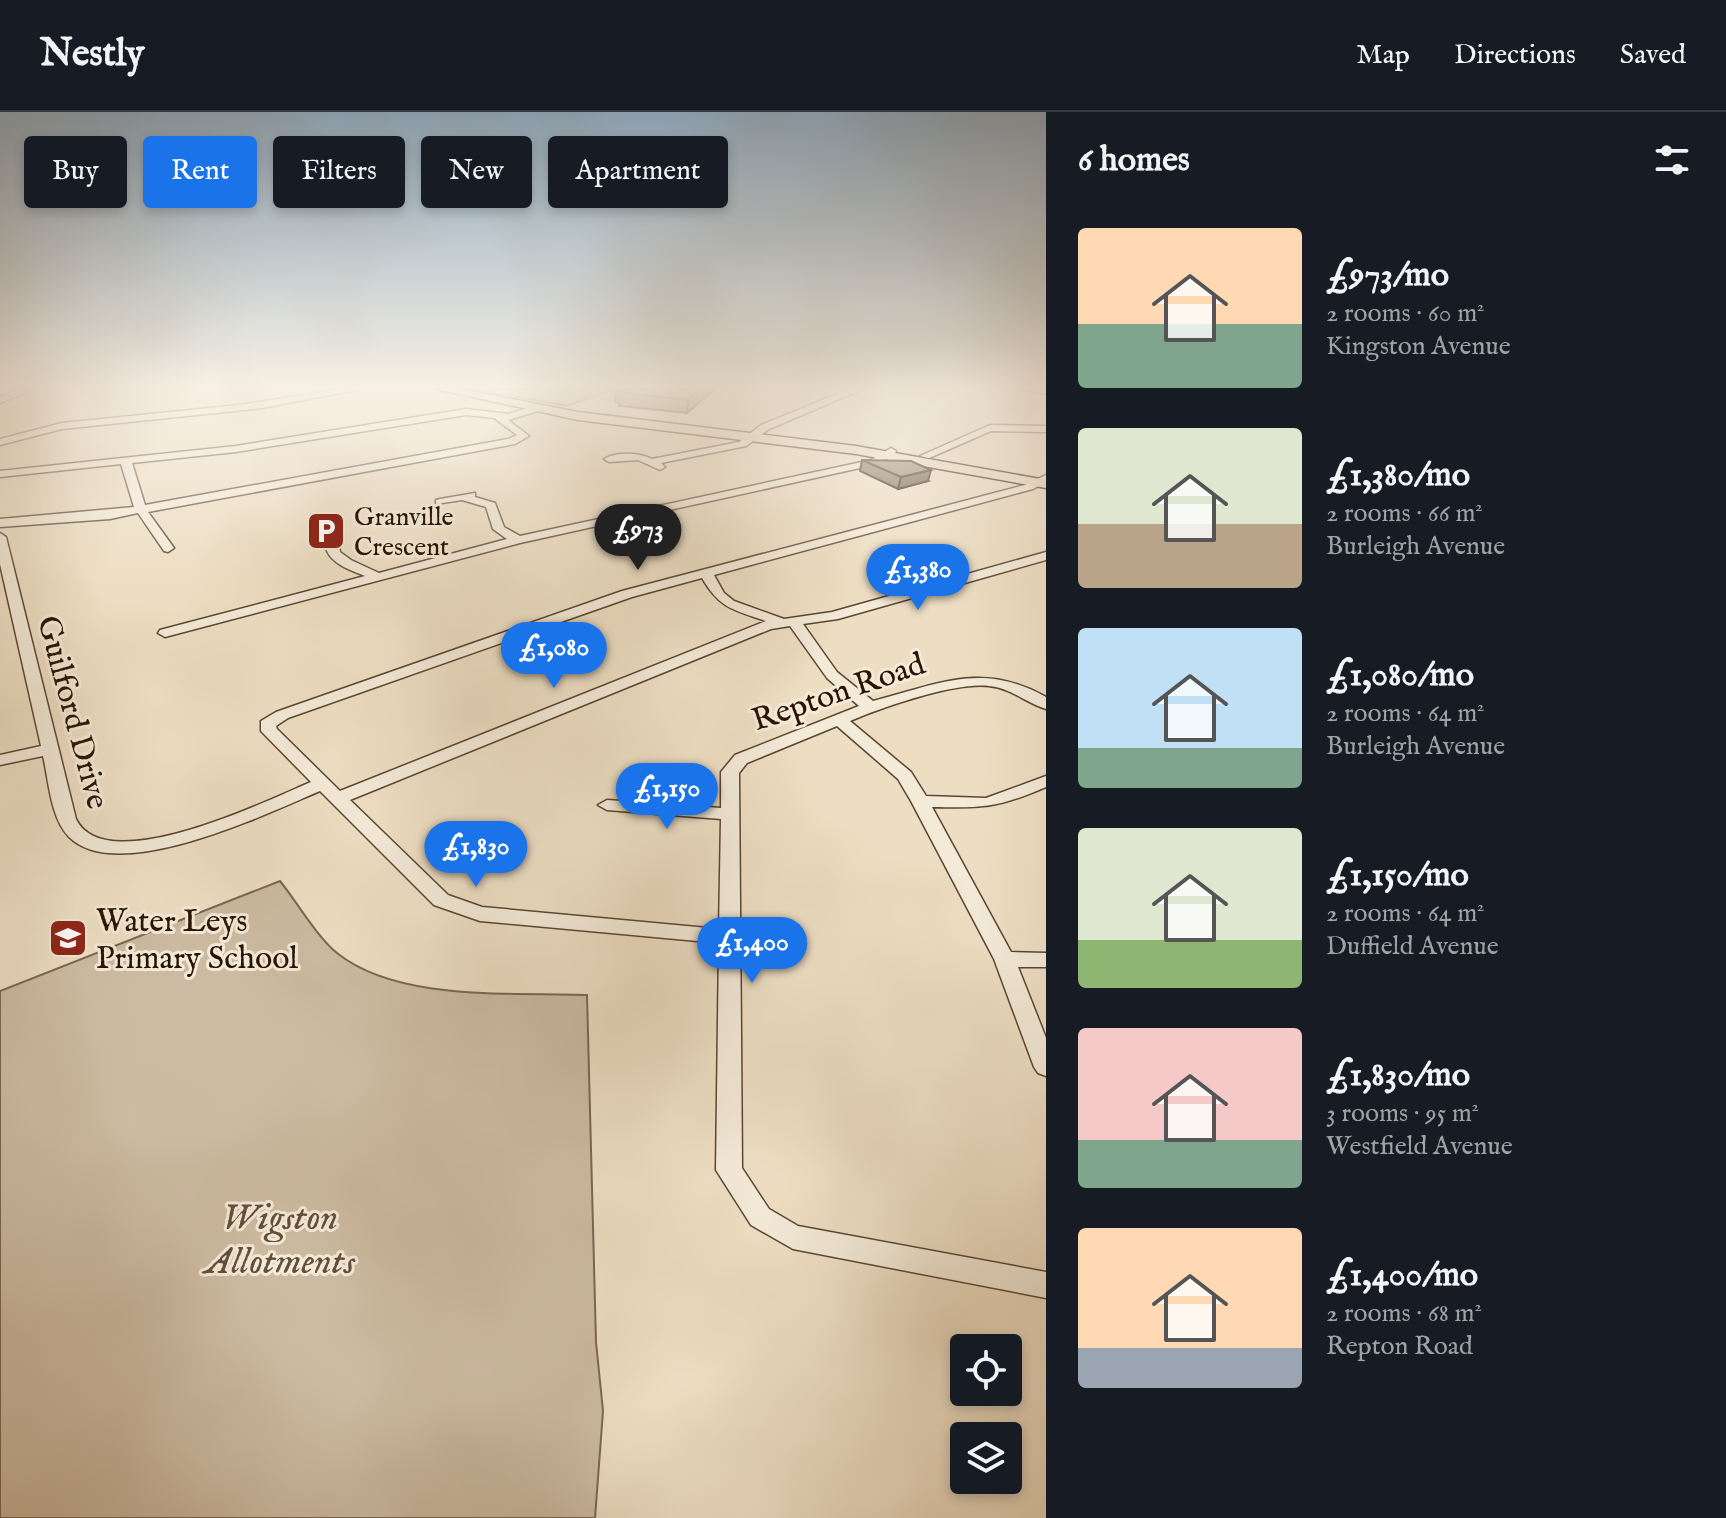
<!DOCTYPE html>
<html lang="en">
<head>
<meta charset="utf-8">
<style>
	:root { --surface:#171b24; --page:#20242c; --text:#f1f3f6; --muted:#9ea1a6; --line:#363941; --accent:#1a73e8 }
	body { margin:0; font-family:"IM FELL English",serif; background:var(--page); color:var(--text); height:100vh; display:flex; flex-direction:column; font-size:30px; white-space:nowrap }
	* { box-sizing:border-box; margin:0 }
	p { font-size:26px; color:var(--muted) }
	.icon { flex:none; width:44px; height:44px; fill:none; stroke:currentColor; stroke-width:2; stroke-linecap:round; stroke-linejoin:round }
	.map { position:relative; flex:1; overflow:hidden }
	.sheet { display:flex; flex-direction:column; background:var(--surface); width:680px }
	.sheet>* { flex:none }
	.hud { position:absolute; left:24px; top:24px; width:760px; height:72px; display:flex; gap:16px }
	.fabs { position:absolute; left:950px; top:1222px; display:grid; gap:16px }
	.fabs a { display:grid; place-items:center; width:72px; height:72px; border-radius:8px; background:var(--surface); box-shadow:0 4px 12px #0003; font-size:40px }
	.price { position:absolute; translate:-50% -68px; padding:0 18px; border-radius:28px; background:var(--accent); color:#fff; font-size:26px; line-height:52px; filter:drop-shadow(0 2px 4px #0008) }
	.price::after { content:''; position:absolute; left:50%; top:48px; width:24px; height:18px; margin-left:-12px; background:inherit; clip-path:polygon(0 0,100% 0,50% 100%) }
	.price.active { background:#222; color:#fff }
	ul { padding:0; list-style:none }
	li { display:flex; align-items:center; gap:24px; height:200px; padding:0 32px }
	li span { display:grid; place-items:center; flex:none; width:224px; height:160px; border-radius:8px; color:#555 }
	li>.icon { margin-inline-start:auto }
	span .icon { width:96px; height:96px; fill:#fffc; stroke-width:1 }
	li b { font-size:34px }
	h2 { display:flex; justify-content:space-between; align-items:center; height:96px; padding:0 32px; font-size:34px }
	.chip { padding:0 28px; border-radius:8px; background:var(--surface); box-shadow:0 4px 12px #0003; font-size:28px; line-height:72px }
	.chip.active { background:var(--accent); color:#fff }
	header { display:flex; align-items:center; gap:48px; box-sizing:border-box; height:112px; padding:0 40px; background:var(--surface); border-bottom:2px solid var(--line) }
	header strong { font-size:38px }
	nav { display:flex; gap:44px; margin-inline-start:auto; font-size:28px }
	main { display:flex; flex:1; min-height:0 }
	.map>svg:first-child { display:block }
	.green { fill:#ccbba2; stroke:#7b6752; stroke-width:2 }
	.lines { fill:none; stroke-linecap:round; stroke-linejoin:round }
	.minor-casing { stroke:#5b4632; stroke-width:3 }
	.major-casing { stroke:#2a1302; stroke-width:3 }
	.minor { fill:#f3ead8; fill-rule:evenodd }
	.major { fill:#eddec3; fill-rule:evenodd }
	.wall { fill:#7b6c58; stroke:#2a1302; stroke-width:2 }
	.shaded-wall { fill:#645847; stroke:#2a1302; stroke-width:2 }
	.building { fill:#8f7d66; stroke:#2a1302; stroke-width:2 }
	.labels { text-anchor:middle; stroke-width:6; stroke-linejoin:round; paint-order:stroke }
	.far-poi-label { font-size:26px; fill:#2a1302; stroke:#f3ead8; text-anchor:start }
	.street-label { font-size:32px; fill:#2a1302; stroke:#f3ead8 }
	.poi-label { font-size:32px; fill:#2a1302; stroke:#f3ead8; text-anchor:start }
	.near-park-label { font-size:38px; font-style:italic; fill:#634e3a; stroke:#f3ead8 }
</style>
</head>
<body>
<header>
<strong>Nestly</strong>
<nav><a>Map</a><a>Directions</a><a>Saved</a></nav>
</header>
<main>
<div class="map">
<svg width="1046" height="1406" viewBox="0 0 1046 1406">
	<rect width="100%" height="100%" fill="#eddec3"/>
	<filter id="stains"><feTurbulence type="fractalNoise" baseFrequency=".0025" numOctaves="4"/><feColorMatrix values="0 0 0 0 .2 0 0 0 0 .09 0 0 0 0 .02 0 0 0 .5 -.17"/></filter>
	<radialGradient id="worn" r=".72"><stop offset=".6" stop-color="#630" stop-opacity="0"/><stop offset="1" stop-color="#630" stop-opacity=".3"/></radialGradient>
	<path class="green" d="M473 277H615L567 294Z
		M280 769C297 790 317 825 337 841 398 890 512 880 587 883L596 1230 603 1299 595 1406H0V879Z"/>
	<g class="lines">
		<defs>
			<path id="minor" d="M20 277H33L0 291V285Z
				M342 277H361L262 296 62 317 0 333V327L62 311 239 293Z
				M850 277H863L769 317 746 334 661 351 665 355 660 358 638 348 609 350 604 347C616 340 638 340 652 347L739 330 761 313Z
				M1018 277H1046V282Z
				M539 293 544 296 542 298 508 308 529 324 515 332 148 400 174 436 168 440 164 439 138 401 110 407 0 415V407L134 395 121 352 0 365V359L236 334 466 297 508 302ZM466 303 494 306 517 323 508 327 145 393 132 351 236 340Z
				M990 313 1046 314V320L991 319 929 346 920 344Z
				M891 336 896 339 895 341 878 352 520 431 165 525 158 521 160 518 365 464C353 459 333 453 327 439 322 425 325 424 313 412V406H321L337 423 340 440 351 448 379 461 507 427 493 417 486 395 462 388 436 392V388L440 387 475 381V385L495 391 504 415 520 424 871 348Z
				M1046 363V370L1033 377 714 463 724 481 734 489 784 507 832 500 1046 440V448L838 507 803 512 837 560 873 589C939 572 982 549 1046 585V597C1026 591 1011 576 989 574 955 570 883 595 850 609L911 660 926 684 986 686 1046 664V675C997 696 984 696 932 695L1011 840 1046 841V855H1018L1046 926V964L1038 961 1034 955 994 847 911 689 898 667 837 614 747 651 739 661 742 1056 769 1097 798 1114 1046 1160V1186L793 1137 751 1113 716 1058 719 831 480 809 434 793 320 679C268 701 118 774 69 725 50 705 49 669 43 644L0 653V643L41 634 0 452V421L6 425 76 707C106 768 268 688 311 670L261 619V609L276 600 622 479 1025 373ZM702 466C720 497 734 498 766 509L340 679 277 617 276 614 288 606 632 485ZM790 514 827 566 859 594 735 643 721 660V696L607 688 598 693 607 698 721 707 719 817 482 795 448 783 350 688 771 517Z"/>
			<path id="major" d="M435 277H460L578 300 856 334 1046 368V376L856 342 578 308Z"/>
		</defs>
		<use href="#minor" class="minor-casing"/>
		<use href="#major" class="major-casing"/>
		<use href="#minor" class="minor"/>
		<use href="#major" class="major"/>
	</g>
	<path class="wall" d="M616 277H715L687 301 619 294 620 291 615 290Z
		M862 348 928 369 898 377 860 359Z"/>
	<path class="shaded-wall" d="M701 277H715L687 301 688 288Z
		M931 358 928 369 898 377 901 365Z"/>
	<path class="building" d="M616 277H701L688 288 620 280 623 278Z
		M862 348 911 349 931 358 901 365Z"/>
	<linearGradient id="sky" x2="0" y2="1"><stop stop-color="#8fa9bf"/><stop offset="0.58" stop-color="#f7f0e4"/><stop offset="1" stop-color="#f7f0e4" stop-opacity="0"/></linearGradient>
	<rect width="1046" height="474" fill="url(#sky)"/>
	<defs>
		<symbol id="parking-square" viewBox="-11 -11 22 22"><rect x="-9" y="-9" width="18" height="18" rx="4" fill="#8f2418" stroke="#f3ead8"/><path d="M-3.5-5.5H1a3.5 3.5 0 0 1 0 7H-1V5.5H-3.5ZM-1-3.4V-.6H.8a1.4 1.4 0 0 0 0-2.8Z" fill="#fff"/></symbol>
		<symbol id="school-square" viewBox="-11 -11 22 22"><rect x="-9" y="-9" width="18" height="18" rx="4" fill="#8f2418" stroke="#f3ead8"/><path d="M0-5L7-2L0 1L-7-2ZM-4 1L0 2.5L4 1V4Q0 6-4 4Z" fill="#fff"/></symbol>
	</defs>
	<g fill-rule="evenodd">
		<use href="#parking-square" x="304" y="397" width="44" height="44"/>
		<use href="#school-square" x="46" y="804" width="44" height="44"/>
	</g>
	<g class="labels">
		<g class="far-poi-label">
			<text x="354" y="413">Granville<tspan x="354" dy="30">Crescent</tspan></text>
		</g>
		<g class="street-label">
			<text transform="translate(838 579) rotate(-19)" y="11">Repton Road</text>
			<text transform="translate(74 600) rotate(75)" y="11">Guilford Drive</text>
		</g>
		<g class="poi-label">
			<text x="96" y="819">Water Leys<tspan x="96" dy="37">Primary School</tspan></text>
		</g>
		<g class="near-park-label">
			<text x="280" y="1117">Wigston<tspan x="280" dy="44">Allotments</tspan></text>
		</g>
	</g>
	<rect width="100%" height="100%" filter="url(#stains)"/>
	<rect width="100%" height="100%" fill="url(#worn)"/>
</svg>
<div class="fabs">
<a><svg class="icon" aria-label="locate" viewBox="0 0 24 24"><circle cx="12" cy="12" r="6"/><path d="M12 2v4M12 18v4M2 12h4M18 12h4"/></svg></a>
<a><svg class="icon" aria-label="layers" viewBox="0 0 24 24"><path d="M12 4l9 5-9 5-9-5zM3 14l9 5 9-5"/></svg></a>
</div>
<b class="price active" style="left:638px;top:460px">£973</b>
<b class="price" style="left:918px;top:500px">£1,380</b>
<b class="price" style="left:554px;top:578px">£1,080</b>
<b class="price" style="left:667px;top:719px">£1,150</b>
<b class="price" style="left:476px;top:777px">£1,830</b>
<b class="price" style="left:752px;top:873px">£1,400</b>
<div class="hud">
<a class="chip">Buy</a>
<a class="chip active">Rent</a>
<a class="chip">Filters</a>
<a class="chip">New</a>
<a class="chip">Apartment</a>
</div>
</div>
<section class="sheet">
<h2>6 homes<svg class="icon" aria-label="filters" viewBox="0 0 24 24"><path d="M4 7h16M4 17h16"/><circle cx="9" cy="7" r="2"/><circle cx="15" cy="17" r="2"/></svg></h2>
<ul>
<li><span style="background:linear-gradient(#ffd9b3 60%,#7fa58c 0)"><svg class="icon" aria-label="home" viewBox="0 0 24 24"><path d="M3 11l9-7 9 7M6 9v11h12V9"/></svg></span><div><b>£973/mo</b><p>2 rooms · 60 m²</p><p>Kingston Avenue</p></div></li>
<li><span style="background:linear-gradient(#dfe7d0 60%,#b9a48a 0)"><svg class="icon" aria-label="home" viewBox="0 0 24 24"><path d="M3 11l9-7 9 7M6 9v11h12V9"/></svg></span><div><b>£1,380/mo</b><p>2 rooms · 66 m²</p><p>Burleigh Avenue</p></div></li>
<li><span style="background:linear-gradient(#bfe0f5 75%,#7fa58c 0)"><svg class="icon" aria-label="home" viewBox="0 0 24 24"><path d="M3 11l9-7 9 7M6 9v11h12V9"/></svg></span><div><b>£1,080/mo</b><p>2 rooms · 64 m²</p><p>Burleigh Avenue</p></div></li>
<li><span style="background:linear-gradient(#dfe7d0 70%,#8fb573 0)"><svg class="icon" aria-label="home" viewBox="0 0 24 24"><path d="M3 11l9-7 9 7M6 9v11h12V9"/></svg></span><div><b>£1,150/mo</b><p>2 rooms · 64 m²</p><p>Duffield Avenue</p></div></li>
<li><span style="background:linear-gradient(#f6c9c9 70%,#7fa58c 0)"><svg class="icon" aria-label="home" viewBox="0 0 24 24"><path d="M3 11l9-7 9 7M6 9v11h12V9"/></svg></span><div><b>£1,830/mo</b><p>3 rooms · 95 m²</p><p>Westfield Avenue</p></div></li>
<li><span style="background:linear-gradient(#ffd9b3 75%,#9aa5b1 0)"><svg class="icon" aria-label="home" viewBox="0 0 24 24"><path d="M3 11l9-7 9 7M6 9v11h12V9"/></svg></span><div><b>£1,400/mo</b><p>2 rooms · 68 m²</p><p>Repton Road</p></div></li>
</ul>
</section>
</main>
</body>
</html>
